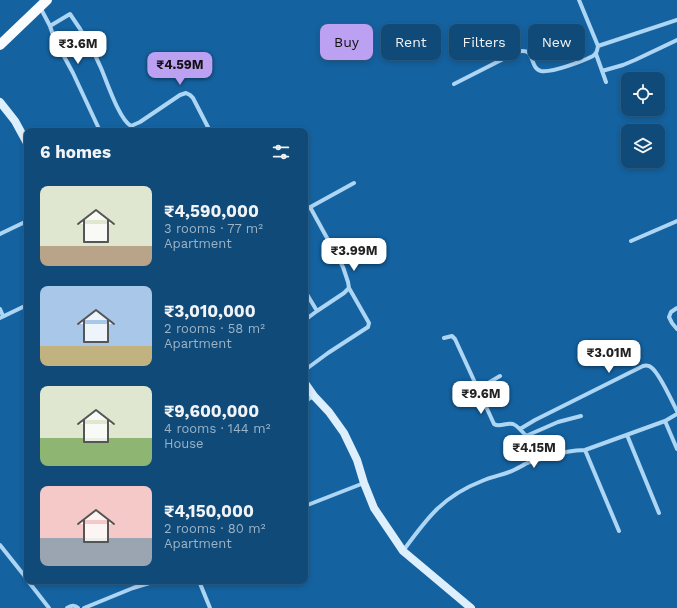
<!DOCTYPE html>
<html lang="en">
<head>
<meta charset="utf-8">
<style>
	:root { --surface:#0f4a78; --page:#18517d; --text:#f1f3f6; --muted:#9bb3c6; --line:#2f628a; --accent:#bca0f2 }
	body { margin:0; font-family:"Work Sans",sans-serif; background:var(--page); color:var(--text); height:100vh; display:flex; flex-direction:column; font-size:15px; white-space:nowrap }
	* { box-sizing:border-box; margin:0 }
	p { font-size:13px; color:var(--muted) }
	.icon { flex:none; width:22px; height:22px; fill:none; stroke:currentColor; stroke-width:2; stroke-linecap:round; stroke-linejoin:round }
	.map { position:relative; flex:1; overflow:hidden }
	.sheet { position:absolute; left:24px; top:128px; width:284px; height:456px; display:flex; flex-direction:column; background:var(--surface); border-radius:8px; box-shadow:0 2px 6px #0003,0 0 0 1px var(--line) }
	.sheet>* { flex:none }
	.banner { position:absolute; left:320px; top:24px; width:297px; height:36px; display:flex; gap:8px }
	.controls { position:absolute; left:621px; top:72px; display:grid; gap:8px }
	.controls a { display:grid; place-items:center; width:44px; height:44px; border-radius:8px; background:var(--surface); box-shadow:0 2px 6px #0003,0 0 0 1px var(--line); font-size:20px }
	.price { position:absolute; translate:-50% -34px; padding:0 9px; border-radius:8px; background:#fff; color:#222; font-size:13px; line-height:26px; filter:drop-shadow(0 1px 2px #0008) }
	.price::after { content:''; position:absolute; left:50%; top:24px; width:12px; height:9px; margin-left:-6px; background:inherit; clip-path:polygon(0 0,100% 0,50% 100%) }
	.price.current { background:var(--accent); color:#111 }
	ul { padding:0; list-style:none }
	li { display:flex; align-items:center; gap:12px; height:100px; padding:0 16px }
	li span { display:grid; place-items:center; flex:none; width:112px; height:80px; border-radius:8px; color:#555 }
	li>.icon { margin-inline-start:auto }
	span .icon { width:48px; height:48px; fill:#fffc; stroke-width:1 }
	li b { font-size:17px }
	h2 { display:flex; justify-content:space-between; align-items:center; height:48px; padding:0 16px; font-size:17px }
	.tag { padding:0 14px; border-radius:8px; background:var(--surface); box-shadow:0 2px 6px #0003,0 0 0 1px var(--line); font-size:14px; line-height:36px }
	.tag.current { background:var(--accent); color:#111 }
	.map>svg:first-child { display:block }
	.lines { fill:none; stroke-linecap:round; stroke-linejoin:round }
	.street { stroke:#add5f4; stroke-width:4 }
	.secondary { stroke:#ddeefd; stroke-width:8 }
	.primary { stroke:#fafcff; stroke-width:10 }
</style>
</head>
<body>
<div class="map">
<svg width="677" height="608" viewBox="0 0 677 608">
	<rect width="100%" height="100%" fill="#1462a0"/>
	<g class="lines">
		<path class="street" d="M40 7 50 26 54 38 73 73 100 131
			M50 26 70 14C82 31 93 49 101 68 107 82 119 119 131 126L140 122 180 95 186 93 190 95 193 98 210 131
			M598 46 677 20
			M596 54 606 82
			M602 71 623 65 635 60 677 40
			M454 84 517 52C537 46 528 68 541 71 552 73 583 61 593 56 597 53 597 51 598 46L579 0
			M305 210 354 183
			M0 234 27 221
			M631 241 677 221
			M305 291 317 311
			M677 308 671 312 669 317 672 323 677 329
			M0 309 3 316
			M0 318 27 305
			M305 320 317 311 344 293 349 288 348 282 343 267 310 207
			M444 338 452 336 455 339 494 424C500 428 506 422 513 424 521 427 537 450 542 458
			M305 370 328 353 368 327 369 323 349 288
			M305 401 314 396
			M458 405 478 389 500 376
			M665 421 677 449
			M520 429 535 420 643 366C647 365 650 366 652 368 661 376 671 400 677 411
			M627 435 659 513
			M526 436 558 422 581 416
			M585 450 619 531
			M305 506 364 483
			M0 545 27 579
			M403 551C427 518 443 496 482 481 493 476 504 475 514 470 518 468 522 466 525 464 532 461 541 459 549 457 562 453 571 450 585 450L665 421 677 414
			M28 581 49 608
			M199 581 210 608
			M67 608C71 606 74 604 78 608
			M84 608 133 588 156 581"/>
		<path class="secondary" d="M0 102 15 121 27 143
			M305 383 314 396 329 412 344 433 357 460 364 483 374 508 403 551 471 608"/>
		<path class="primary" d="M0 45 47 0"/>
	</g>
</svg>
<div class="controls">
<a><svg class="icon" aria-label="locate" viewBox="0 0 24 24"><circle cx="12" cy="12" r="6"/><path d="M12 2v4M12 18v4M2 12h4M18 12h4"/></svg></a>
<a><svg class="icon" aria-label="layers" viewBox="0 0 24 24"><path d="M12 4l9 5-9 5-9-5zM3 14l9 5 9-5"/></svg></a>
</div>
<b class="price" style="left:78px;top:65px">₹3.6M</b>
<b class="price current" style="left:180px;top:86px">₹4.59M</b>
<b class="price" style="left:354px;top:272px">₹3.99M</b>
<b class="price" style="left:609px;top:374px">₹3.01M</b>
<b class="price" style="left:481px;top:415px">₹9.6M</b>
<b class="price" style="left:534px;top:469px">₹4.15M</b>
<div class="banner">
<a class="tag current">Buy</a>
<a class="tag">Rent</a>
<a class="tag">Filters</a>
<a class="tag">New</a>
</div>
<section class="sheet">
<h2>6 homes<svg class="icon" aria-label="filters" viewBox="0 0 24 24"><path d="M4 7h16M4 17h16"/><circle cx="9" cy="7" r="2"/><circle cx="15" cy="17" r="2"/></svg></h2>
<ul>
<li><span style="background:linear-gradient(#dfe7d0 75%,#b9a48a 0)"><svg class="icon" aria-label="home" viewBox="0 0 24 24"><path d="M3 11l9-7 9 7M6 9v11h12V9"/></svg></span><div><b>₹4,590,000</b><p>3 rooms · 77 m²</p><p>Apartment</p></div></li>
<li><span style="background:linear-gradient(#a9c7e8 75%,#c2b280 0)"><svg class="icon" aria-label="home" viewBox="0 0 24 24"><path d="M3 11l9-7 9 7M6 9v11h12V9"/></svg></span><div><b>₹3,010,000</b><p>2 rooms · 58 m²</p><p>Apartment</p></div></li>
<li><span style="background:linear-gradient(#dfe7d0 65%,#8fb573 0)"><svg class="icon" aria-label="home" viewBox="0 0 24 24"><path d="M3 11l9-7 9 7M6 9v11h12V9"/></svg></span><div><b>₹9,600,000</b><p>4 rooms · 144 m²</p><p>House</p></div></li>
<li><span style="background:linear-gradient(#f6c9c9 65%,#9aa5b1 0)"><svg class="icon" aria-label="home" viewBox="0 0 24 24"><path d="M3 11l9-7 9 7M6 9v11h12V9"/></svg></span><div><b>₹4,150,000</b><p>2 rooms · 80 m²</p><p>Apartment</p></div></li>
</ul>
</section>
</div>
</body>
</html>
